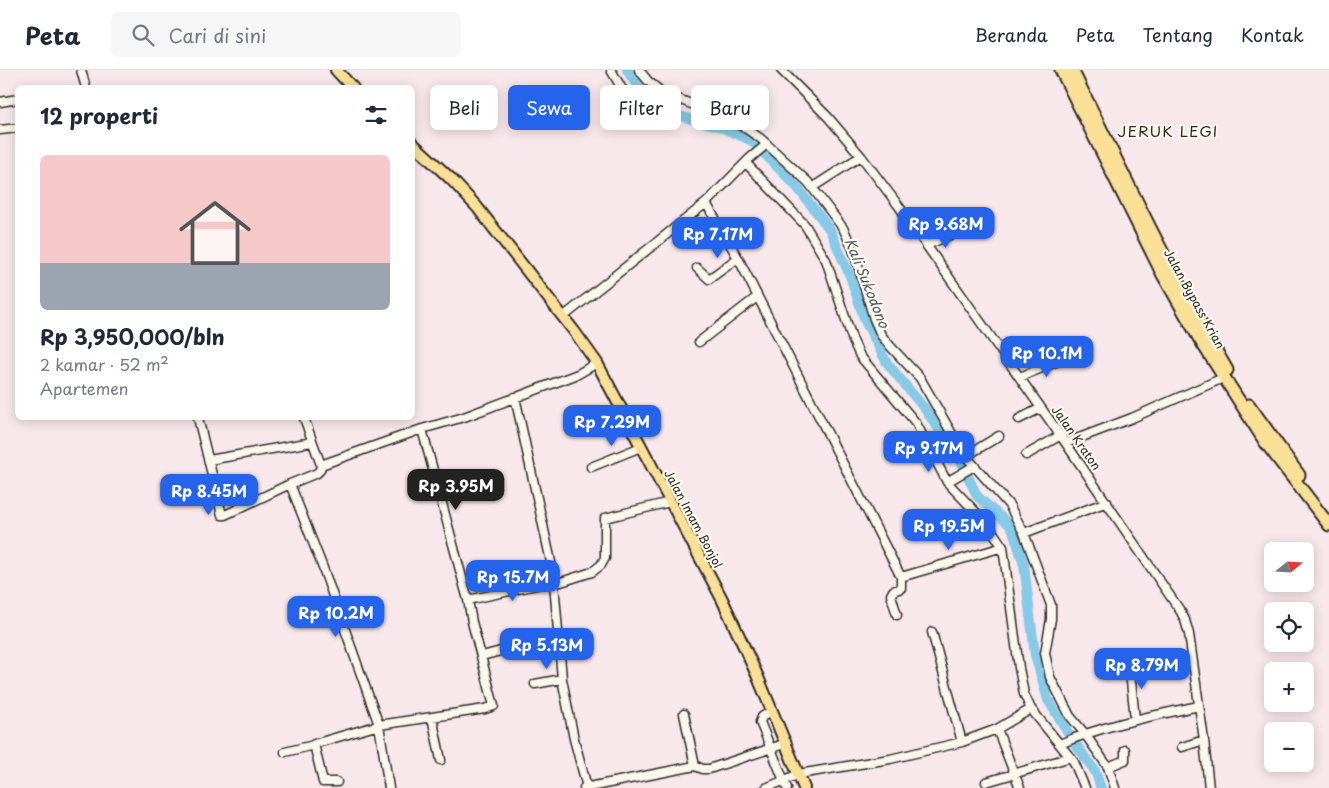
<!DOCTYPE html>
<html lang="id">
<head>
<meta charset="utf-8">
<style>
	:root { --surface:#fff; --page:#f6f6f7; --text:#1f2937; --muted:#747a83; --line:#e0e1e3; --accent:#2563eb }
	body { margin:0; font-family:"Playpen Sans",sans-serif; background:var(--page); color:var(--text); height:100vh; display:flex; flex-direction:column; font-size:19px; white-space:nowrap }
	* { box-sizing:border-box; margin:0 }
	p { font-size:16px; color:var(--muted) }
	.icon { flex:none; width:28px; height:28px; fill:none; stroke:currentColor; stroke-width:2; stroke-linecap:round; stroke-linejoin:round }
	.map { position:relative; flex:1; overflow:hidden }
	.sheet { position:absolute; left:15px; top:15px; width:400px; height:335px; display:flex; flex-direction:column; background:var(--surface); border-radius:8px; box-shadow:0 2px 12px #0003 }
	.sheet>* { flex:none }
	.banner { position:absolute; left:430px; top:15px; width:475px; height:45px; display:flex; gap:10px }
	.needle { width:32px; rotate:72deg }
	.tools { position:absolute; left:1264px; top:472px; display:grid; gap:10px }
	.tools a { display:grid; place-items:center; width:50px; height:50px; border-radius:8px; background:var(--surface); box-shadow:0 2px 12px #0003; font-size:25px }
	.price { position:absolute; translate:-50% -42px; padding:0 11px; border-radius:10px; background:var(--accent); color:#fff; font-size:16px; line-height:32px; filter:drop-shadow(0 1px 2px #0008) }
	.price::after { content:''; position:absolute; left:50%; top:30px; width:15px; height:11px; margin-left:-8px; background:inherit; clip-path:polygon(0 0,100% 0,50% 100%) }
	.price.current { background:#222; color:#fff }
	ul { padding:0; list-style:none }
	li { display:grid; align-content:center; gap:10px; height:265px; padding:0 25px }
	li+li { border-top:1px solid var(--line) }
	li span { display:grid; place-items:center; height:155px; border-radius:8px; color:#555 }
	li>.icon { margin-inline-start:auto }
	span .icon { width:90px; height:90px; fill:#fffc; stroke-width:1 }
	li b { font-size:21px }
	h2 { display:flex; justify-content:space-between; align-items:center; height:60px; padding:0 25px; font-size:21px }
	.chip { padding:0 18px; border-radius:8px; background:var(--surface); box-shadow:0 2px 12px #0003; font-size:18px; line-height:45px }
	.chip.current { background:var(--accent); color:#fff }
	header { display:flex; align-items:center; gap:30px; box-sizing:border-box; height:70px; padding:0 25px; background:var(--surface); border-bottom:1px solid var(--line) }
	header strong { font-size:24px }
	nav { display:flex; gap:28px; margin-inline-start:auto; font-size:18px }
	.search { width:350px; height:45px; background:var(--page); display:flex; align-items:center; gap:12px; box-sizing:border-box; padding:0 18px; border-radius:8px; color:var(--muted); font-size:19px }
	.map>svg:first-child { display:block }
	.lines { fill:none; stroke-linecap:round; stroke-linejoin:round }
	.river { stroke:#86cae7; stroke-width:10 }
	.minor-casing { stroke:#2b2b2b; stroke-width:11 }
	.major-casing { stroke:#2b2b2b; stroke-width:14 }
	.highway-casing { stroke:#2b2b2b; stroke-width:15 }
	.minor { stroke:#fbf7ec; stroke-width:8 }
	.major { stroke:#fadf96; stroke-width:10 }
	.highway { stroke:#fadf96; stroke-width:11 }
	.labels { text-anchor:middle; stroke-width:4.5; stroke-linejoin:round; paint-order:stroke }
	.street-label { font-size:12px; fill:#2b2b2b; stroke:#fbf7ec }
	.water-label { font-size:14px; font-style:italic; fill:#465b63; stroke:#fbf7ec }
	.quarter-label { font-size:15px; letter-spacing:1px; fill:#2b2b2b; stroke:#fbf7ec }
</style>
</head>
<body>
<header>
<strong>Peta</strong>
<div class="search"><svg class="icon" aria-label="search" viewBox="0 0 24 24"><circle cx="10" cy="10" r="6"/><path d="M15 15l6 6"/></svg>Cari di sini</div>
<nav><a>Beranda</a><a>Peta</a><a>Tentang</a><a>Kontak</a></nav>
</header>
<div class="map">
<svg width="1329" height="718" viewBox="0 0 1329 718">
	<rect width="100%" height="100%" fill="#f9e8eb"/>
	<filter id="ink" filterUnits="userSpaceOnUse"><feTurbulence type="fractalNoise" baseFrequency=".02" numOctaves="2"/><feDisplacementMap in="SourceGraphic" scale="10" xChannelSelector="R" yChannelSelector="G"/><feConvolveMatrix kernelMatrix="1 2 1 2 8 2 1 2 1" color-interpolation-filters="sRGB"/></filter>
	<g filter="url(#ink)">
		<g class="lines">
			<path class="river" d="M627 0 646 29 672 44 721 57 752 71 797 117 830 160 850 206 865 251 887 293 924 338 959 387 977 426 1012 457 1024 495 1035 585 1048 630 1072 669 1095 701 1101 718"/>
			<defs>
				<path id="minor" d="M81 0 86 18
					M611 0 625 24
					M639 0 648 11 663 23 722 46 745 58 760 68 808 112 843 158 853 179 874 249 881 265 891 277 920 308 963 383 1009 435 1024 463 1051 535V549L1045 583 1050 607 1070 646 1085 664 1108 697 1115 718
					M781 0 828 47 861 86 898 135 1065 372 1181 542 1185 550 1189 564 1204 670 1209 718
					M0 32 18 29
					M0 60 18 58
					M746 93 805 155 826 190 853 271 860 286 916 353 947 412 988 455 1003 477 1019 598 1024 624 1031 639 1074 692 1085 718
					M813 117 861 86
					M706 133 738 188 901 507V518L893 521 891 525 897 545
					M927 175 957 162
					M697 198 709 209 738 188
					M563 247 706 133 749 89 767 74
					M699 272 757 227
					M1020 307 1066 288
					M515 327 553 501 562 609 574 669 587 717
					M198 348 222 445H225L290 414
					M304 348 321 395
					M1019 349 1041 338
					M1066 373 1132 348 1223 308
					M1026 385 1061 365
					M966 386 999 366
					M209 390 312 372
					M591 397 641 377
					M947 412 974 396
					M1024 463 1107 432
					M901 507 1003 477
					M468 530 546 513 561 512 592 502 601 495 605 488V448L670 432
					M932 562 962 672
					M482 586 512 578
					M1129 593 1135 649
					M535 614 562 609
					M772 640 762 647 760 652 787 718
					M684 644 695 696
					M432 647 441 690
					M997 659 1020 718
					M1060 674C1104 655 1152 646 1199 636
					M1182 677 1204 670
					M285 682 314 675
					M1108 697 1125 690V680
					M337 712H323L314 674 379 655 485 639 494 636 472 552 468 530 422 359
					M986 712 1071 687
					M389 718 379 655 323 498 290 414 317 403 320 400 321 395 422 359 464 347 578 304 597 293
					M584 718 695 696 703 699H709L787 673
					M766 718 799 704 890 689 962 672 997 659 1031 639"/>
				<path id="major" d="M336 0 353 18
					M412 73 451 109 477 137 574 261 597 293 722 529 757 605 804 718"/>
				<path id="highway" d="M1061 0 1162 203 1199 268 1266 373 1329 455
					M1072 0C1122 101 1170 203 1227 300
					M1249 335 1299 405"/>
			</defs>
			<use href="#minor" class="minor-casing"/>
			<use href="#major" class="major-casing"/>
			<use href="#highway" class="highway-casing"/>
			<use href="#minor" class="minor"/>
			<use href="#major" class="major"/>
			<use href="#highway" class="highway"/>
		</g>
	</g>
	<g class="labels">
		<g class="street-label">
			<text transform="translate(1194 229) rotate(61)" y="4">Jalan Bypass Krian</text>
			<text transform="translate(1076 368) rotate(55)" y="4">Jalan Kraton</text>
			<text transform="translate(693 449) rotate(62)" y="4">Jalan Imam Bonjol</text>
		</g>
		<g class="water-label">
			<text transform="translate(867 213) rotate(68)" y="5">Kali Sukodono</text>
		</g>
		<g class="quarter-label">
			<text x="1168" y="67">JERUK LEGI</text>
		</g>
	</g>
</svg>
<div class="tools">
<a><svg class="needle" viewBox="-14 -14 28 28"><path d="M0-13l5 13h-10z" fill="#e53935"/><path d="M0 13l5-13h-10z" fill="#747a83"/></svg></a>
<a><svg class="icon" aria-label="locate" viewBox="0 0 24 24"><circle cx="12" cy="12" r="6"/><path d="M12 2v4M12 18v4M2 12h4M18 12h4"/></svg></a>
<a>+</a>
<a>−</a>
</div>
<b class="price" style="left:946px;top:179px">Rp 9.68M</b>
<b class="price" style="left:718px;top:189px">Rp 7.17M</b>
<b class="price" style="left:1047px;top:308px">Rp 10.1M</b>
<b class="price" style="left:612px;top:377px">Rp 7.29M</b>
<b class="price" style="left:929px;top:403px">Rp 9.17M</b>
<b class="price current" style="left:456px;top:441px">Rp 3.95M</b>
<b class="price" style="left:209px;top:446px">Rp 8.45M</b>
<b class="price" style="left:949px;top:481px">Rp 19.5M</b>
<b class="price" style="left:513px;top:532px">Rp 15.7M</b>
<b class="price" style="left:336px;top:568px">Rp 10.2M</b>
<b class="price" style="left:547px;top:600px">Rp 5.13M</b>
<b class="price" style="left:1142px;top:620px">Rp 8.79M</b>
<div class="banner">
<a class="chip">Beli</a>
<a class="chip current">Sewa</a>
<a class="chip">Filter</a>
<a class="chip">Baru</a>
</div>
<section class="sheet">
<h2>12 properti<svg class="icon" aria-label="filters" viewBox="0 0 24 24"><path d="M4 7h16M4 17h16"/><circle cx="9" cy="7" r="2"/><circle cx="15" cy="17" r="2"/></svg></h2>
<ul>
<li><span style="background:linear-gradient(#f6c9c9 70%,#9aa5b1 0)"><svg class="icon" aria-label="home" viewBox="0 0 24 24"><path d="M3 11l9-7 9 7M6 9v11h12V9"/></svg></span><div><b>Rp 3,950,000/bln</b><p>2 kamar · 52 m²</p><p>Apartemen</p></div></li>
</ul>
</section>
</div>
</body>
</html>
